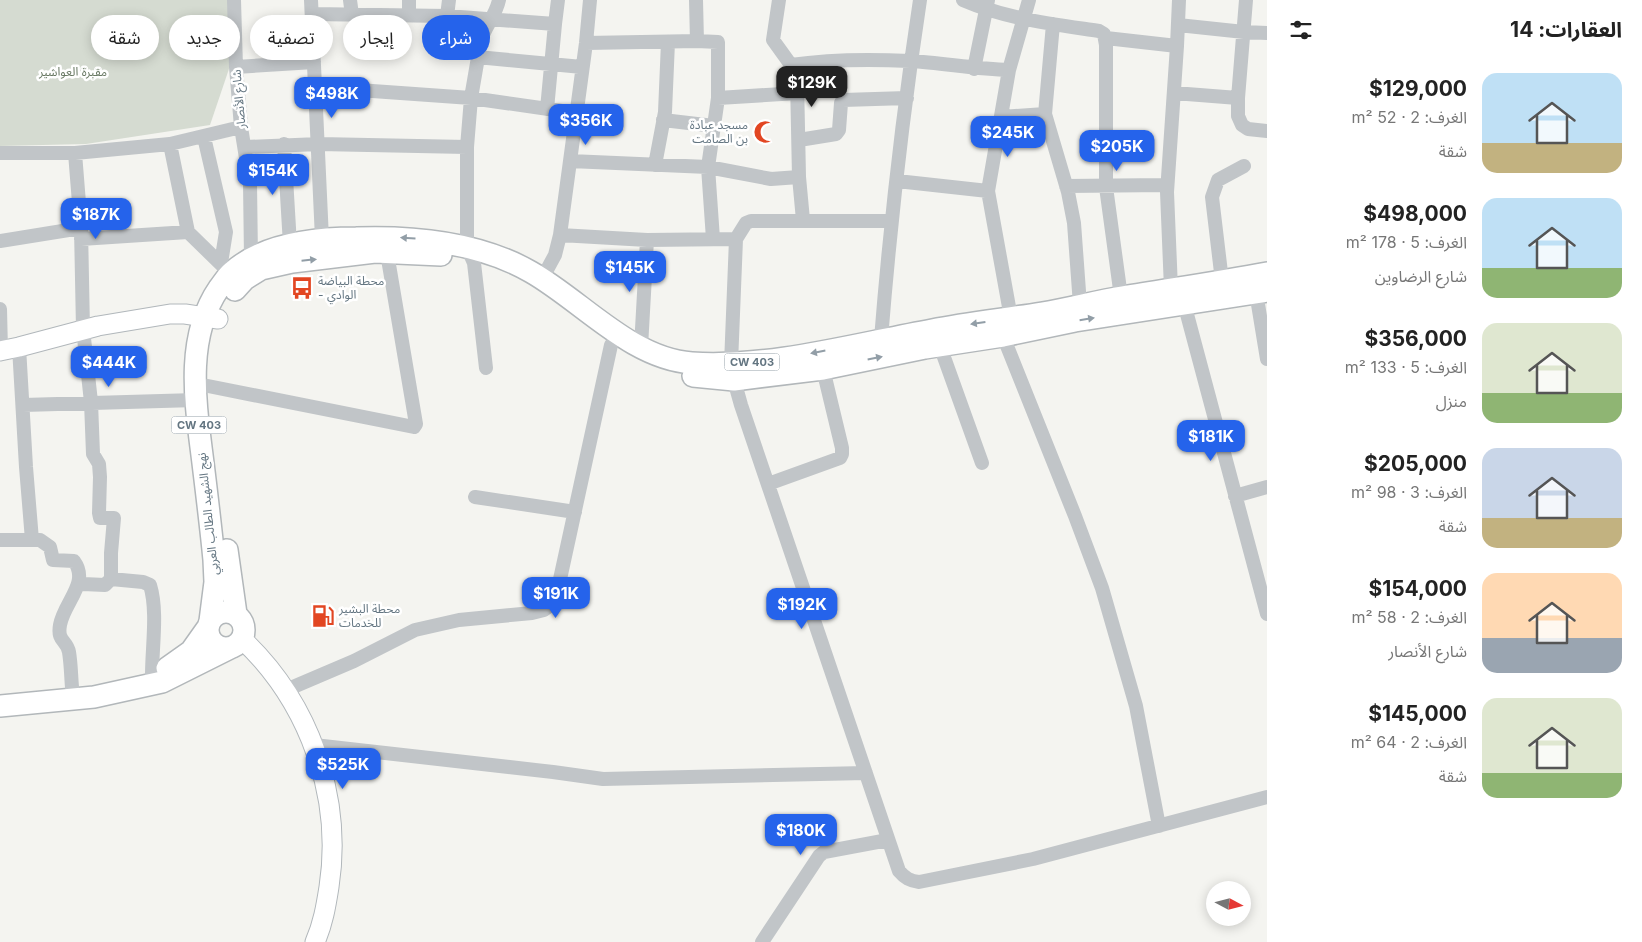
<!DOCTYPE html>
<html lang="ar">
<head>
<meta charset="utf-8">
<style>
	:root { --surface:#fff; --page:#f6f6f6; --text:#222; --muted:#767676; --accent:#2563eb }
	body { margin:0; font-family:Inter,"Noto Sans Arabic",sans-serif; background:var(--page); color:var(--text); direction:rtl; height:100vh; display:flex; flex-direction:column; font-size:19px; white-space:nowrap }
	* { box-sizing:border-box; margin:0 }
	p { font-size:16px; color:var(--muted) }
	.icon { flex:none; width:28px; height:28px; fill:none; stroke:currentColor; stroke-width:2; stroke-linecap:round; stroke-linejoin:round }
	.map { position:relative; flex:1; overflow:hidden; direction:ltr }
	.sheet { display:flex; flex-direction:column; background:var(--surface); width:375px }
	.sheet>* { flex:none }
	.top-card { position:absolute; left:15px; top:15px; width:475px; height:45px; direction:rtl; display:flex; gap:10px }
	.needle { width:32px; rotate:97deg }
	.tools { position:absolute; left:1206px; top:881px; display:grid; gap:10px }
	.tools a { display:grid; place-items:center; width:45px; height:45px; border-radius:50%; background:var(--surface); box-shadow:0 2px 12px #0003; font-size:25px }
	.price { position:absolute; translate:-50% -42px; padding:0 11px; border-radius:10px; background:var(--accent); color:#fff; font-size:16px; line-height:32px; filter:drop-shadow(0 1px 2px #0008) }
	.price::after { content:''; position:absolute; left:50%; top:30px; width:15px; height:11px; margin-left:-8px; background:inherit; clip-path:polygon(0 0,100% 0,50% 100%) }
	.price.selected { background:#222; color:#fff }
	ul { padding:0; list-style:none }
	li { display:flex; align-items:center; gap:15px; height:125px; padding:0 20px }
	li span { display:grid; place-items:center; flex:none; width:140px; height:100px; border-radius:15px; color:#555 }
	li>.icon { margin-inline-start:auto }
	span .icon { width:60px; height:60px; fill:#fffc; stroke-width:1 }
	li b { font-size:21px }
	h2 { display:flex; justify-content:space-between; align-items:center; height:60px; padding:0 20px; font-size:21px }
	.tag { padding:0 18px; border-radius:22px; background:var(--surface); box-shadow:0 2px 12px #0003; font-size:18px; line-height:45px }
	.tag.selected { background:var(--accent); color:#fff }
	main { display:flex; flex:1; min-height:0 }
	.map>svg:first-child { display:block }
	.green { fill:#d5dbd1 }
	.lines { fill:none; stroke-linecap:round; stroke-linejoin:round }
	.secondary-casing { stroke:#b1b7bb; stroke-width:21 }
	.primary-casing { stroke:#b2b7ba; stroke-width:24 }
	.street { stroke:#c1c5c8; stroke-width:14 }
	.secondary { stroke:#fff; stroke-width:19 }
	.primary { stroke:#fff; stroke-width:21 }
	.oneway { fill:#929ea7 }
	.labels { text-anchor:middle; stroke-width:5; stroke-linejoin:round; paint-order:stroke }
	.shield { fill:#fff; stroke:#929ea7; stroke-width:1 }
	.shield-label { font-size:11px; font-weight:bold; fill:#637581 }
	.park-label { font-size:12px; fill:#677862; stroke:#fff }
	.street-label { font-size:12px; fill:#637581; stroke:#fff }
	.poi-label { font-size:12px; fill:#637581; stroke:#fff; text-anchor:start }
</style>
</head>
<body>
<main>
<section class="sheet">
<h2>العقارات: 14<svg class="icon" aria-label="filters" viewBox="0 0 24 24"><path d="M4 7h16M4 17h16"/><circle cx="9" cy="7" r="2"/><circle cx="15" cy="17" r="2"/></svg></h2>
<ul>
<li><span style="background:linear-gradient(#bfe0f5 70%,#c2b280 0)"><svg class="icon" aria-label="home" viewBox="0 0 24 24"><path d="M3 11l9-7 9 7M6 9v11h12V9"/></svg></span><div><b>$129,000</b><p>الغرف: 2 · 52 m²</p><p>شقة</p></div></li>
<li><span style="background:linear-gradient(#bfe0f5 70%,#8fb573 0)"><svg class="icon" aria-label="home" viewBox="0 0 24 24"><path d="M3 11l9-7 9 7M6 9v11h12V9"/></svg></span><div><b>$498,000</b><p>الغرف: 5 · 178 m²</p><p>شارع الرضاوين</p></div></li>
<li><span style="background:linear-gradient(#dfe7d0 70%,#8fb573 0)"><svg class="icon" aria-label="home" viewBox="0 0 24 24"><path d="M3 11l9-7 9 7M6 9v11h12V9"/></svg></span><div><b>$356,000</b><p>الغرف: 5 · 133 m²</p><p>منزل</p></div></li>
<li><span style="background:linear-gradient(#c9d6e8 70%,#c2b280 0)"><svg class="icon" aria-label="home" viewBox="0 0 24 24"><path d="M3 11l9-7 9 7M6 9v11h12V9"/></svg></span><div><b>$205,000</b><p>الغرف: 3 · 98 m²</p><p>شقة</p></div></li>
<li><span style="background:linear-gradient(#ffd9b3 65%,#9aa5b1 0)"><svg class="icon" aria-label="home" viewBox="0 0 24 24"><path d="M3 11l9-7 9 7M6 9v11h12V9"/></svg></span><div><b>$154,000</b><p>الغرف: 2 · 58 m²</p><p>شارع الأنصار</p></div></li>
<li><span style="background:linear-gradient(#dfe7d0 75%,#8fb573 0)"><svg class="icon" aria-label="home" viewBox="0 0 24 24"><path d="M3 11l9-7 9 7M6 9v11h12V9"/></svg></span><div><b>$145,000</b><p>الغرف: 2 · 64 m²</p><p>شقة</p></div></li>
</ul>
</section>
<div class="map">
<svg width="1267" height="942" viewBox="0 0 1267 942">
	<rect width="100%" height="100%" fill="#f4f4f0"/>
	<path class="green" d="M0 0H228L231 63 210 125 86 144 0 146Z"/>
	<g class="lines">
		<defs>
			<path id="secondary" d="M0 351 19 347 98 326 170 314H185L218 319
				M242 639C309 702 343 796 329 887 326 906 323 924 315 942"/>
			<path id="primary" d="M235 290 245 279 261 269 292 262 375 252 441 255
				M693 376 734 380 823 369 925 348 1003 336 1075 321 1267 291
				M227 550 236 614
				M208 630a18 18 0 1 1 36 0a18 18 0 1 1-36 0Z
				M210 621 215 582 214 560C211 528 207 496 203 463 196 406 184 339 219 288 223 283 227 276 232 272 264 243 315 238 356 238 415 236 479 242 531 272 582 301 631 359 692 363 770 368 855 344 932 330 968 323 1005 319 1042 313 1069 309 1096 301 1123 297 1171 289 1219 282 1267 273
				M167 668 191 651 208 627
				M0 706 94 697 162 682 232 647"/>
		</defs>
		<use href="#secondary" class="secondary-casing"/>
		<use href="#primary" class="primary-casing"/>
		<path class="street" d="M234 0 236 67 241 127 250 183 251 258
			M311 0 322 239
			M350 0 352 15
			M696 0 697 41
			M779 0 773 40 791 65 797 80 799 177 803 220
			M963 0C1007 19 1052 24 1099 31L1104 34 1106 45V187L1121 297
			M1246 0 1238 98V116L1242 125 1248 129 1267 131
			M312 14 447 16 555 24 558 0
			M409 15V0
			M447 16 449 0
			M1053 24 1045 114 1068 192 1074 223 1080 305
			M1178 25 1244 32 1267 33
			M1106 38 1177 46
			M586 43 697 41 718 42V98L708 167 713 239
			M477 57 582 67
			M791 65C831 59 870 59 910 61 943 63 976 69 1009 70
			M236 67 314 62
			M974 69 988 0
			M316 87 471 98 576 113
			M1174 93 1238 98
			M718 98 798 93
			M547 109 555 24
			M1001 117 1045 114
			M663 120 714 126
			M204 137 226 232 221 263
			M799 140 836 134 839 130 841 103 843 100 907 98
			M170 144 188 232
			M284 144 290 245
			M246 147 319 144 467 147
			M0 153H75L170 144 241 127
			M75 153 81 228 83 329 91 402 93 454 99 464 100 477 99 513 100 518H114L111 553V579L143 582 150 585C158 611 152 647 152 675
			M570 161 708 167 771 179 799 177
			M655 165 665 112 668 42
			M897 181 988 191
			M1066 186 1167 185
			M560 235 647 240 736 239
			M81 239 188 232 230 273
			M0 241 81 228
			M542 279 555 255 560 235 586 43 590 0
			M1222 281 1212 197 1218 180 1244 166
			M1171 289 1167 192 1177 46 1179 0
			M1256 292 1267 359
			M1184 303 1267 614
			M0 309 1 351
			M1011 318 988 191 1009 70 1029 0
			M1003 336 1075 516 1102 588 1136 706 1159 826
			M881 339C890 226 903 112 920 0
			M940 346 982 463
			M641 347 647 240
			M731 364 736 239 746 223 751 221H892
			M486 368 474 263 467 247V147L471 98 481 40C486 25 496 15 499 0
			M734 380 741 405 899 871C905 878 910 881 919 882L1033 859 1267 797
			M208 386 414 427 416 424 387 253
			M23 405 196 400
			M768 484 840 458 842 454V448L823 369
			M1235 496 1267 487
			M475 497 575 512
			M0 540H32L26 467 19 347
			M32 540H40L50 547 53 560 74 561C90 583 64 602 60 625 57 642 67 640 69 652 71 664 71 676 72 687
			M79 583 83 584 105 585 111 579
			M286 690 354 661 415 630 459 620 532 613 544 610 552 604 557 593 611 345
			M314 745 553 772 603 779 866 773
			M762 942 819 856 824 852 888 840"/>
		<use href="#secondary" class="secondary"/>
		<use href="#primary" class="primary"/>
	</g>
	<defs><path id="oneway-solid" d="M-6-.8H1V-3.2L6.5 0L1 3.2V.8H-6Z" transform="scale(1.25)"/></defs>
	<g class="oneway">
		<use href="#oneway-solid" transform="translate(408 238) rotate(-177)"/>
		<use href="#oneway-solid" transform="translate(309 260) rotate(-6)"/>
		<use href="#oneway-solid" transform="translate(1087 319) rotate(-9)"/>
		<use href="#oneway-solid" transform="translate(978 323) rotate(172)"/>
		<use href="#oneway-solid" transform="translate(818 352) rotate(169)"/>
		<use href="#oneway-solid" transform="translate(875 358) rotate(-11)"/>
	</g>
	<defs>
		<symbol id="mosque-bare" viewBox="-9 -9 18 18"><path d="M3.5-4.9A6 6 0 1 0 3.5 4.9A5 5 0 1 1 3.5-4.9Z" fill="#e24622" stroke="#fff" stroke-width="2.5" paint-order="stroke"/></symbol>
		<symbol id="bus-bare" viewBox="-9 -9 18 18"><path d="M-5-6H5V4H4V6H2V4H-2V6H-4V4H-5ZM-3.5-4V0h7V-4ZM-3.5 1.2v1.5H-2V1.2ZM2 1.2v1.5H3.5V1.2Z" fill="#e24622" stroke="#fff" stroke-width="2.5" paint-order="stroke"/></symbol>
		<symbol id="fuel-bare" viewBox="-9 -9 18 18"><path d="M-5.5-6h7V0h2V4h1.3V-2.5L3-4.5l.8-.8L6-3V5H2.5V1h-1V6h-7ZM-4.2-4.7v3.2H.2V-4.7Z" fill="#e24622" stroke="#fff" stroke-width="2.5" paint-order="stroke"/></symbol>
	</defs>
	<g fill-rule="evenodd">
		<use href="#mosque-bare" x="749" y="116" width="32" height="32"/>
		<use href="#bus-bare" x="286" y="272" width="32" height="32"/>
		<use href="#fuel-bare" x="307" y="600" width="32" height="32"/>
	</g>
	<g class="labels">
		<g class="shield">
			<rect x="724.5" y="353.5" width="55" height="17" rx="4"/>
			<rect x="171.5" y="416.5" width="55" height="17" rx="4"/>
		</g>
		<g class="shield-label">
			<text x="752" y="366">CW 403</text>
			<text x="199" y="429">CW 403</text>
		</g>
		<g class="park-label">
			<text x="73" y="76">مقبرة العواشير</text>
		</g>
		<g class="street-label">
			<text transform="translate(239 99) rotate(-95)" y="4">شارع الأنصار</text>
			<text transform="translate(208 514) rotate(-96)" y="4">نهج الشهيد الطالب العربي</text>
		</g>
		<g class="poi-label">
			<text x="748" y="129" text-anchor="end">مسجد عبادة<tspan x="748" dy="14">بن الصامت</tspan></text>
			<text x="318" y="285">محطة البياضة<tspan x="318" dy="14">- الوادي</tspan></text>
			<text x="339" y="613">محطة البشير<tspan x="339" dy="14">للخدمات</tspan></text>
		</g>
	</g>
</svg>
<div class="tools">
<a><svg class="needle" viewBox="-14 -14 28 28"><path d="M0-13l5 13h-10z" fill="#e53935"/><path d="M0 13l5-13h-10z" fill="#767676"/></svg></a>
</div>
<b class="price selected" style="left:812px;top:108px">$129K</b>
<b class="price" style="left:332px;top:119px">$498K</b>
<b class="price" style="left:586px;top:146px">$356K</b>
<b class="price" style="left:1008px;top:158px">$245K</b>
<b class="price" style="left:1117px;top:172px">$205K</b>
<b class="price" style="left:273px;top:196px">$154K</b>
<b class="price" style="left:96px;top:240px">$187K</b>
<b class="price" style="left:630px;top:293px">$145K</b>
<b class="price" style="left:109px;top:388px">$444K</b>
<b class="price" style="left:1211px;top:462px">$181K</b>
<b class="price" style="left:556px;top:619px">$191K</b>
<b class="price" style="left:802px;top:630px">$192K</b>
<b class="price" style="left:343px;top:790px">$525K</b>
<b class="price" style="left:801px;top:856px">$180K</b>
<div class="top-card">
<a class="tag selected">شراء</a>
<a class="tag">إيجار</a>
<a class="tag">تصفية</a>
<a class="tag">جديد</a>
<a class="tag">شقة</a>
</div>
</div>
</main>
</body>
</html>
